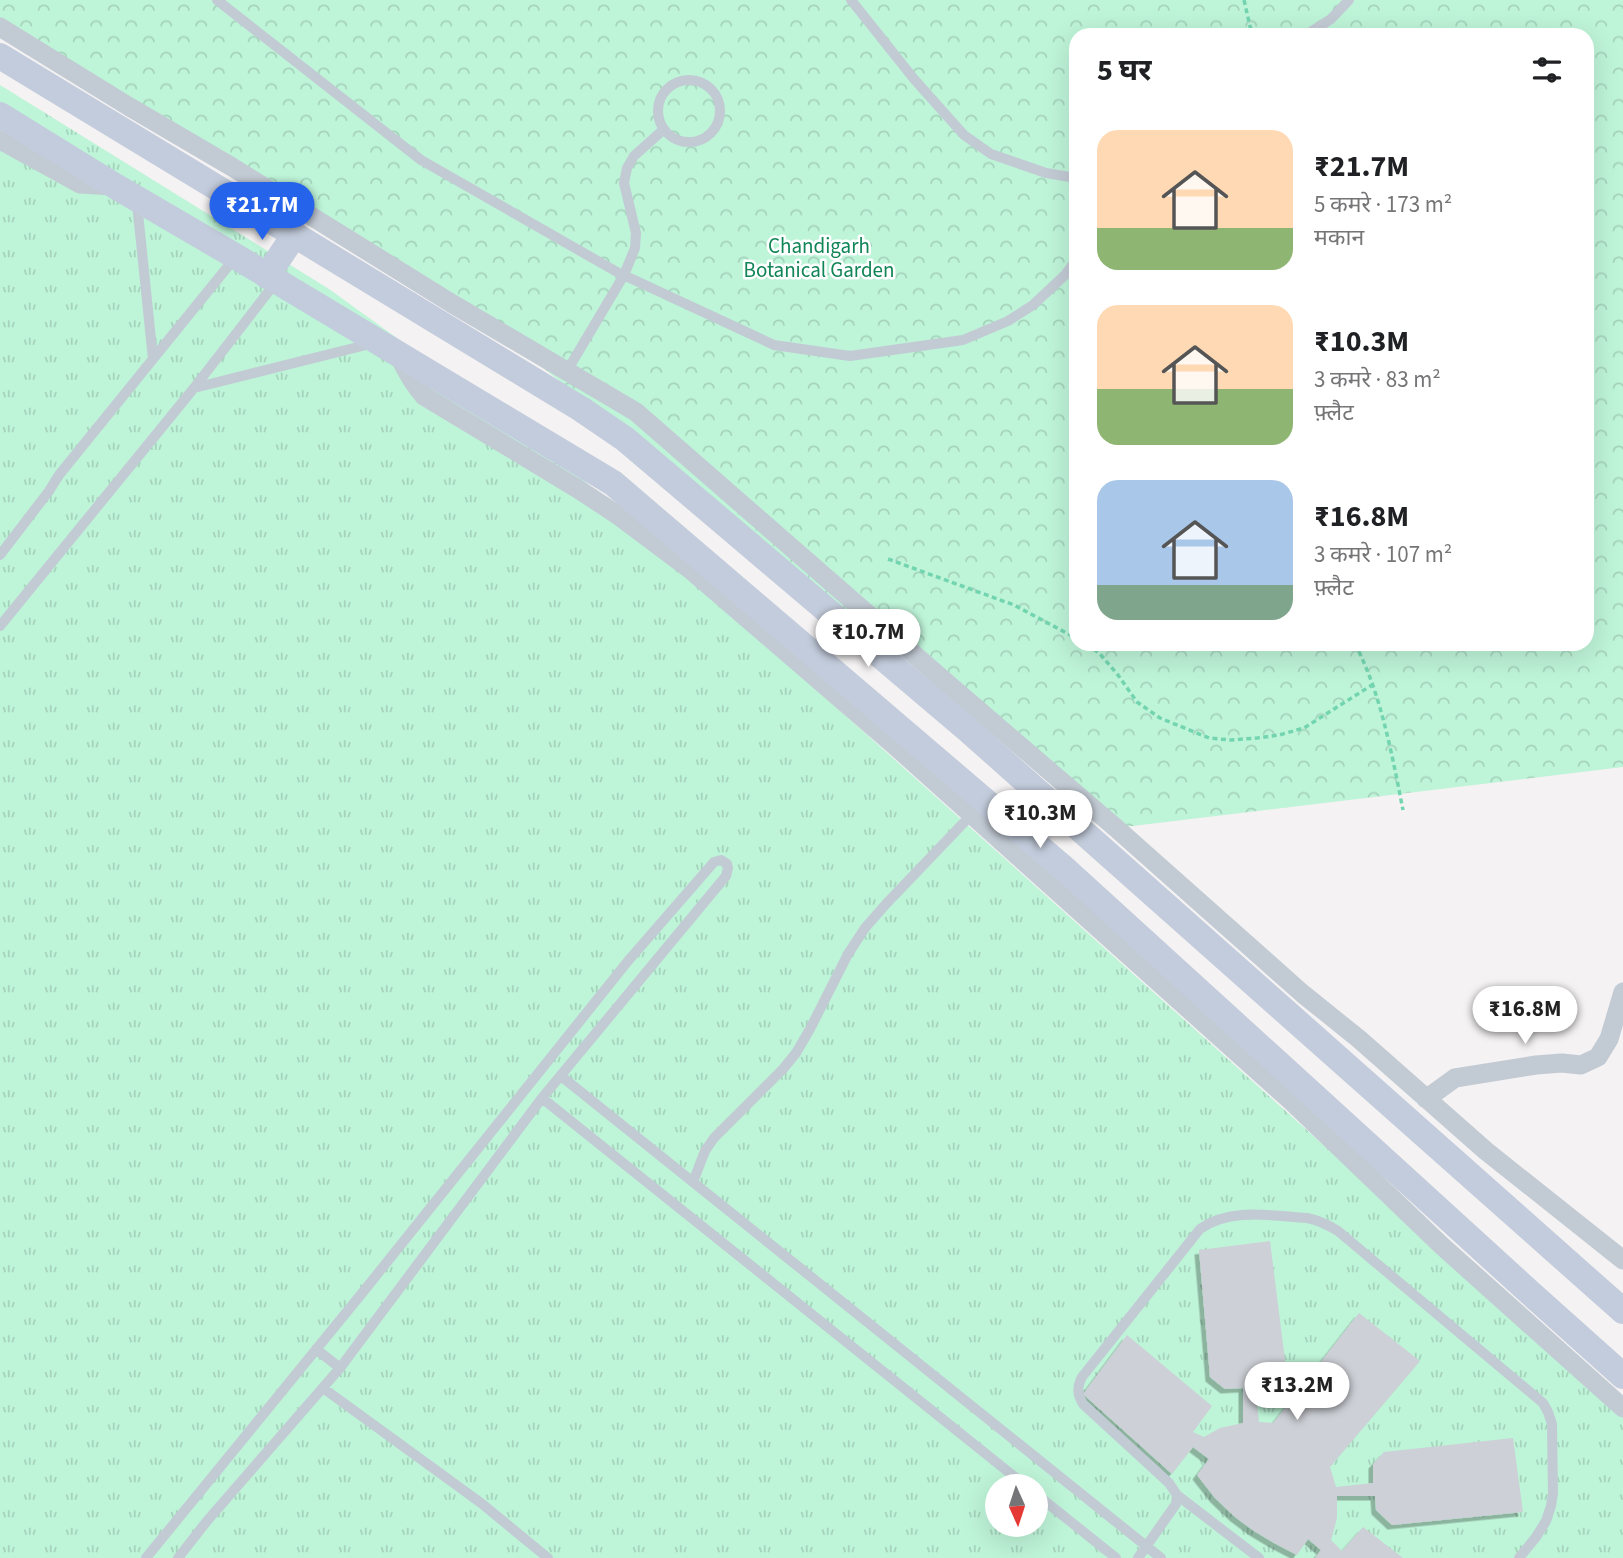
<!DOCTYPE html>
<html lang="hi">
<head>
<meta charset="utf-8">
<style>
	:root { --surface:#fff; --page:#f6f6f6; --text:#202124; --muted:#757577; --accent:#2563eb }
	body { margin:0; font-family:"Source Sans 3","Noto Sans Devanagari",sans-serif; background:var(--page); color:var(--text); height:100vh; display:flex; flex-direction:column; font-size:26px; white-space:nowrap }
	* { box-sizing:border-box; margin:0 }
	p { font-size:23px; color:var(--muted) }
	.icon { flex:none; width:38px; height:38px; fill:none; stroke:currentColor; stroke-width:2; stroke-linecap:round; stroke-linejoin:round }
	.map { position:relative; flex:1; overflow:hidden }
	.panel { position:absolute; left:1069px; top:28px; width:525px; height:623px; display:flex; flex-direction:column; background:var(--surface); border-radius:21px; box-shadow:0 7px 28px #0002 }
	.panel>* { flex:none }
	.needle { width:46px; rotate:177deg }
	.tools { position:absolute; left:985px; top:1474px; display:grid; gap:14px }
	.tools a { display:grid; place-items:center; width:63px; height:63px; border-radius:50%; background:var(--surface); box-shadow:0 7px 28px #0002; font-size:35px }
	.price { position:absolute; translate:-50% -60px; padding:0 16px; border-radius:24px; background:#fff; color:#222; font-size:23px; line-height:46px; filter:drop-shadow(0 2px 4px #0008) }
	.price::after { content:''; position:absolute; left:50%; top:42px; width:21px; height:16px; margin-left:-10px; background:inherit; clip-path:polygon(0 0,100% 0,50% 100%) }
	.price.selected { background:var(--accent); color:#fff }
	ul { padding:0; list-style:none }
	li { display:flex; align-items:center; gap:21px; height:175px; padding:0 28px }
	li span { display:grid; place-items:center; flex:none; width:196px; height:140px; border-radius:21px; color:#555 }
	li>.icon { margin-inline-start:auto }
	span .icon { width:84px; height:84px; fill:#fffc; stroke-width:1 }
	li b { font-size:30px }
	h2 { display:flex; justify-content:space-between; align-items:center; height:84px; padding:0 28px; font-size:30px }
	.map>svg:first-child { display:block }
	.grass { fill:url(#grass-tufts); fill-rule:evenodd }
	.park { fill:url(#park-crowns); fill-rule:evenodd }
	.building { fill:#cdd0d6; filter:url(#shadow) }
	.lines { fill:none; stroke-linecap:round; stroke-linejoin:round }
	.path { stroke:#73d5af; stroke-width:3.5; stroke-dasharray:5 3.5; stroke-linecap:butt }
	.lane { stroke:#c2cad4; stroke-width:10 }
	.street { stroke:#c2cad4; stroke-width:19 }
	.secondary { stroke:#c3ccdc; stroke-width:26 }
	.labels { text-anchor:middle; stroke-width:5; stroke-linejoin:round; paint-order:stroke }
	.park-label { font-size:21px; fill:#108556; stroke:#fff }
</style>
</head>
<body>
<div class="map">
<svg width="1623" height="1558" viewBox="0 0 1623 1558">
	<defs>
		<pattern id="grass-tufts" width="24" height="20" patternUnits="userSpaceOnUse" patternTransform="scale(1.75)"><rect width="24" height="20" fill="#bef4d8"/><path d="M3 7l-1-3M5 7V3M7 7l1-3M15 17l-1-3M17 17v-4M19 17l1-3" fill="none" stroke="#a5d3bc"/></pattern>
		<pattern id="park-crowns" width="20" height="18" patternUnits="userSpaceOnUse" patternTransform="scale(1.75)"><rect width="20" height="18" fill="#bef4d8"/><path d="M2 6a3 3 0 1 1 6 0M12 15a3 3 0 1 1 6 0" fill="none" stroke="#a5d3bc"/></pattern>
		<filter id="shadow"><feDropShadow dx="-4.5" dy="4.5" stdDeviation="0" flood-color="#0004"/></filter>
	</defs>
	<rect width="100%" height="100%" fill="#f4f2f2"/>
	<path class="grass" d="M0 85 329 289 541 442 1623 1414V1558H0ZM998 1486H1036V1524H998Z"/>
	<path class="park" d="M0 0H1623V767L1116 828 496 330 0 23ZM1076 35H1587V644H1076Z"/>
	<path class="building" d="M1270 1241 1286 1368 1270 1385H1255L1259 1422 1273 1423 1359 1313 1420 1361 1330 1467 1336 1487 1373 1483V1464L1384 1452 1513 1438 1523 1512 1392 1525 1376 1510 1375 1496H1337V1518L1331 1540 1342 1551 1363 1527 1403 1558H1315L1321 1550 1308 1539 1297 1555 1274 1543 1254 1531 1235 1517 1215 1498 1197 1475 1209 1459 1193 1447 1172 1474 1083 1394 1127 1335 1212 1406 1193 1432 1204 1437 1220 1428 1243 1423V1388L1225 1389 1210 1377 1199 1250Z"/>
	<g class="lines">
		<path class="path" d="M1244 0 1252 35
			M888 559 1014 605 1076 638
			M1087 644 1100 654 1118 675 1137 702 1160 718 1209 738 1230 740 1257 738 1279 735 1304 728 1372 685
			M1355 644C1381 693 1392 755 1403 810"/>
		<path class="lane" d="M217 0 421 160 617 272 774 345 850 356 963 340 1008 321 1033 305 1065 275 1076 260
			M851 0 914 79 964 135 991 154 1046 173 1076 178
			M1306 35 1331 19 1349 0
			M658 111a31 31 0 1 1 62 0a31 31 0 1 1-62 0Z
			M137 203 153 359
			M567 371 624 275 635 248 636 233 624 183 627 168 634 156 663 130
			M194 388 370 344
			M0 555 49 491 59 475 234 259
			M0 626 194 388 276 282
			M561 1076 1161 1558
			M542 1098 1026 1486
			M693 1182 705 1151 714 1138 783 1069 796 1053 810 1029 848 954 865 928 886 904 974 812
			M316 1349 340 1368
			M323 1388 481 1503 548 1558
			M1036 1494 1116 1558
			M146 1558 363 1292 628 961 714 862 721 860 727 864 728 868 726 876 542 1098 340 1368 207 1521 178 1558
			M1138 1558 1176 1504 1177 1495
			M1259 1558 1177 1495 1169 1483 1083 1404C1077 1394 1077 1387 1082 1377L1200 1229C1230 1207 1272 1216 1307 1218 1319 1220 1328 1225 1338 1231L1543 1403 1548 1412 1552 1424 1553 1493 1551 1506 1546 1521 1536 1537 1519 1558"/>
		<path class="street" d="M0 27 128 106 232 167 451 303 636 412 948 684 1116 828 1303 994 1359 1039 1486 1151 1623 1260
			M0 140 80 184 114 186
			M398 354C405 369 413 384 424 396L578 489 616 514 692 571 894 745 1291 1101 1441 1245 1623 1408
			M1426 1099 1455 1078 1536 1065 1562 1063 1581 1065 1598 1057 1609 1039 1623 992"/>
		<path class="secondary" d="M0 56 581 409 625 439 967 729 1623 1311
			M0 115 115 186 235 256 613 483 1067 871 1527 1290 1623 1376
			M267 276 295 234"/>
	</g>
	<g class="labels">
		<g class="park-label">
			<text x="819" y="253">Chandigarh<tspan x="819" dy="24">Botanical Garden</tspan></text>
		</g>
	</g>
</svg>
<div class="tools">
<a><svg class="needle" viewBox="-14 -14 28 28"><path d="M0-13l5 13h-10z" fill="#e53935"/><path d="M0 13l5-13h-10z" fill="#757577"/></svg></a>
</div>
<b class="price selected" style="left:262px;top:242px">₹21.7M</b>
<b class="price" style="left:868px;top:669px">₹10.7M</b>
<b class="price" style="left:1040px;top:850px">₹10.3M</b>
<b class="price" style="left:1525px;top:1046px">₹16.8M</b>
<b class="price" style="left:1297px;top:1422px">₹13.2M</b>
<section class="panel">
<h2>5 घर<svg class="icon" aria-label="filters" viewBox="0 0 24 24"><path d="M4 7h16M4 17h16"/><circle cx="9" cy="7" r="2"/><circle cx="15" cy="17" r="2"/></svg></h2>
<ul>
<li><span style="background:linear-gradient(#ffd9b3 70%,#8fb573 0)"><svg class="icon" aria-label="home" viewBox="0 0 24 24"><path d="M3 11l9-7 9 7M6 9v11h12V9"/></svg></span><div><b>₹21.7M</b><p>5 कमरे · 173 m²</p><p>मकान</p></div></li>
<li><span style="background:linear-gradient(#ffd9b3 60%,#8fb573 0)"><svg class="icon" aria-label="home" viewBox="0 0 24 24"><path d="M3 11l9-7 9 7M6 9v11h12V9"/></svg></span><div><b>₹10.3M</b><p>3 कमरे · 83 m²</p><p>फ़्लैट</p></div></li>
<li><span style="background:linear-gradient(#a9c7e8 75%,#7fa58c 0)"><svg class="icon" aria-label="home" viewBox="0 0 24 24"><path d="M3 11l9-7 9 7M6 9v11h12V9"/></svg></span><div><b>₹16.8M</b><p>3 कमरे · 107 m²</p><p>फ़्लैट</p></div></li>
</ul>
</section>
</div>
</body>
</html>
